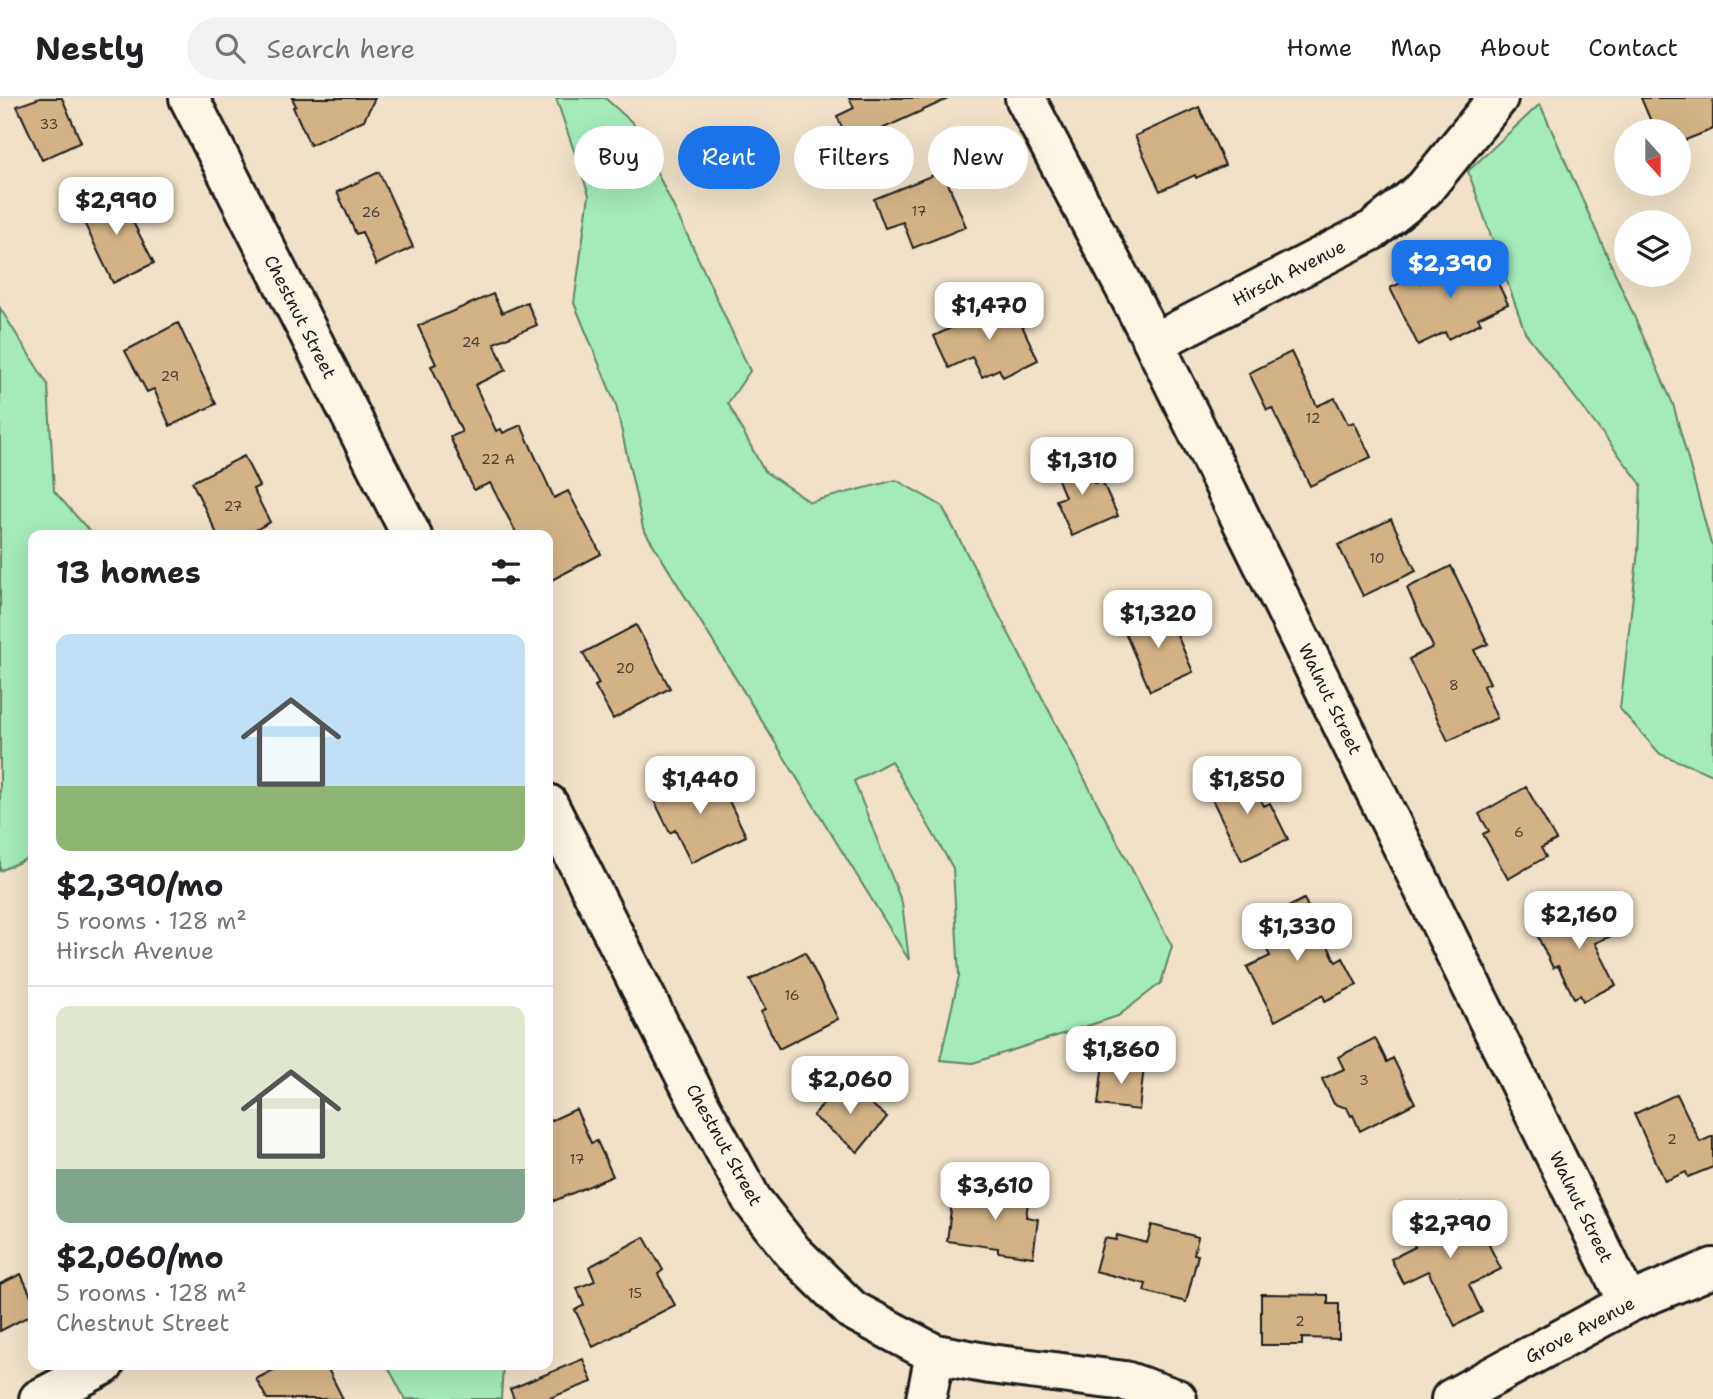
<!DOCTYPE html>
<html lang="en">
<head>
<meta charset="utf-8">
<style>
	:root { --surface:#fff; --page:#f2f2f2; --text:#202124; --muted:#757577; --line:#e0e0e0; --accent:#1a73e8 }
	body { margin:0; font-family:"Shantell Sans",sans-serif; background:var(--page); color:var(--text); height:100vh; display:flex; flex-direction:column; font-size:26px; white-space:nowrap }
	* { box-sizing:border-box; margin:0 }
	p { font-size:23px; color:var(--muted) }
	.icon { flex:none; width:38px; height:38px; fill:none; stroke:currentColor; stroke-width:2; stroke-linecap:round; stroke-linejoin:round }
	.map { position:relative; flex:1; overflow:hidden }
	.details { position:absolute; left:28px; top:432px; width:525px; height:840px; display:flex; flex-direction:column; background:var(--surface); border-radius:14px; box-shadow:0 7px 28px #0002 }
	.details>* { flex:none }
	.hud { position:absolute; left:574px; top:28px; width:665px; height:63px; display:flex; gap:14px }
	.needle { width:46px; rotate:159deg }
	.buttons { position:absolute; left:1614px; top:21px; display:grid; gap:14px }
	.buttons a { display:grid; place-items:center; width:77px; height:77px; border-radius:50%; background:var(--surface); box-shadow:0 7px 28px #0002; font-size:35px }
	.price { position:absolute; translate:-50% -60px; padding:0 16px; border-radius:14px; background:#fff; color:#222; font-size:23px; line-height:46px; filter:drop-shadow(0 2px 4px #0008) }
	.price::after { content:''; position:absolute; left:50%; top:42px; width:21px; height:16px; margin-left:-10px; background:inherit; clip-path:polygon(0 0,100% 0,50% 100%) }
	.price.active { background:var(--accent); color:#fff }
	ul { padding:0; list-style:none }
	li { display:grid; align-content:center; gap:14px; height:371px; padding:0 28px }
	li+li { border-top:2px solid var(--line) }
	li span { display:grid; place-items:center; height:217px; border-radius:14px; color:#555 }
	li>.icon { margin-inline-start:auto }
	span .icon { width:126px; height:126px; fill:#fffc; stroke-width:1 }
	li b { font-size:30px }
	h2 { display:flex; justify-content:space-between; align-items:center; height:84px; padding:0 28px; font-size:30px }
	.tag { padding:0 24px; border-radius:32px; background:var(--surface); box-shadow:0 7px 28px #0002; font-size:24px; line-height:63px }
	.tag.active { background:var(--accent); color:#fff }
	header { display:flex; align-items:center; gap:42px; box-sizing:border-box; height:98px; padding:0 35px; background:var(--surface); border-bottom:2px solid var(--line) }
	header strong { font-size:33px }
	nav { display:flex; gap:38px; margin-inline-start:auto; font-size:24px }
	.search { width:490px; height:63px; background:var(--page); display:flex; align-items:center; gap:18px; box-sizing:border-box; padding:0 24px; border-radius:38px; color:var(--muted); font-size:26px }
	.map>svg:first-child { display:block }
	.green { fill:#a4ebb9; stroke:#60846a; stroke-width:2 }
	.building { fill:#d3b386; stroke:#1c1c1c; stroke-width:2 }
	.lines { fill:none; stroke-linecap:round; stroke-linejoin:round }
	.minor-casing { stroke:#1c1c1c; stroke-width:44 }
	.minor { stroke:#fcf5e5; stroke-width:38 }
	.labels { text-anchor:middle; stroke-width:6; stroke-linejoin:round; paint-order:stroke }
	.number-label { font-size:14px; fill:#4a4236 }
	.street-label { font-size:18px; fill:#1c1c1c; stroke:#fcf5e5 }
</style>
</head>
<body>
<header>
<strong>Nestly</strong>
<div class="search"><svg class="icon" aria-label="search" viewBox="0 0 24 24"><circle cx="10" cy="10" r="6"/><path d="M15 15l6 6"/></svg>Search here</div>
<nav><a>Home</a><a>Map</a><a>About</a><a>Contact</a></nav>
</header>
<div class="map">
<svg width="1713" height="1301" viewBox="0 0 1713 1301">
	<rect width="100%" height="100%" fill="#f0e1c8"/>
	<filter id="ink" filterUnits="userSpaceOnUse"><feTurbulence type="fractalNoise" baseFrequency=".0143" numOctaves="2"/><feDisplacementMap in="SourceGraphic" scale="14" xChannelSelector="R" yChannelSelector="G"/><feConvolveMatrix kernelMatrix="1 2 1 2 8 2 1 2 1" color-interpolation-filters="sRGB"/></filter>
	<g filter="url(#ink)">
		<path class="green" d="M556 0H605L633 25 692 147 750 273 728 305 764 373 810 404 896 382 942 408 1172 848 1161 885 1118 918 973 965 940 962 959 878 953 770 891 663 854 683 902 805 909 862 643 430 616 307 574 205 589 97Z
			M1540 6 1673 306 1711 446H1713V677L1660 656 1620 611 1638 453 1641 386 1525 234 1468 73Z
			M0 210 48 287 54 393 93 437 33 438V758L0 773Z
			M387 1267H503L501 1301H405Z"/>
		<path class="building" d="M40 0H62L81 44 42 62 17 8Z
			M292 0H375L364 22 310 47 293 9 296 8Z
			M849 0H950L849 46 837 18 854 10Z
			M1641 0H1713V31L1678 45V33H1655Z
			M1199 9 1225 67 1196 80 1195 77 1160 93 1135 38Z
			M943 73 966 129 913 150 903 124 885 130 874 101Z
			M379 74 413 149 376 167 362 134 356 136 337 94Z
			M117 93 154 165 113 185 78 112Z
			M1483 154 1508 206 1478 220 1481 225 1448 241 1445 234 1418 247 1390 190 1416 178 1420 185Z
			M493 196 502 215 527 204 537 227 494 245 506 272 475 287 496 333 501 331 503 335 521 327 554 400 568 393 601 456 548 484V438H518L490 385 474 392 450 339 462 334 431 268 436 266 418 228Z
			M1007 203 1016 220 1018 219 1038 262 1003 279 999 271 982 279 972 259 949 270 934 238Z
			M178 225 216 306 170 328 154 291 147 294 125 253Z
			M1291 254 1317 308 1335 300 1348 326 1354 324 1371 359 1310 388 1272 310 1267 312 1249 275Z
			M1083 356 1094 385 1102 383 1118 418 1072 438 1056 402 1065 399 1053 369Z
			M244 358 259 388 253 391 270 424 245 438H218L192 384Z
			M1391 421 1416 473 1363 498 1338 447Z
			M1451 468 1488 546 1474 552 1490 585 1483 588 1497 620 1448 643 1409 561 1433 549 1407 490Z
			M1166 511 1193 574 1150 593 1123 530Z
			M636 527 670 590 613 621 595 588 599 586 583 555Z
			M713 670 746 738 691 765 675 732 670 735 653 700Z
			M1246 671 1264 708 1270 705 1288 741 1242 763 1212 701 1217 699 1212 688Z
			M1526 689 1556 742 1541 750 1546 759 1508 781 1483 736 1489 733 1479 716Z
			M1304 801 1336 864 1343 860 1357 887 1325 903 1323 897 1275 923 1247 869 1270 858 1254 826Z
			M1594 804 1611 838 1595 845 1616 887 1583 903 1580 897 1574 900 1558 868 1553 870 1535 833Z
			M805 854 838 921 779 951 761 914 765 911 750 882Z
			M1375 940 1387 964 1393 960 1415 1005 1360 1033 1353 1017 1351 1018 1347 1010 1334 1006 1322 981 1344 971 1338 959Z
			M1103 964 1144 969 1139 1012 1098 1007Z
			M842 982 887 1019 858 1054 813 1018Z
			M1677 996 1700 1044 1713 1038V1069L1688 1079 1686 1074 1665 1083 1634 1016Z
			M576 1011 591 1045 597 1043 613 1078 554 1103 548 1090V1024Z
			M1004 1087 1030 1090 1026 1119 1038 1121 1033 1159 998 1154V1150L947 1143 953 1096 1002 1103Z
			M1462 1105 1478 1137 1483 1135 1501 1171 1469 1187 1482 1214 1455 1228 1428 1173 1403 1185 1391 1161 1415 1149 1407 1133Z
			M1152 1127 1198 1139 1194 1156 1198 1157 1186 1204 1144 1193 1146 1186 1095 1173 1104 1140 1116 1142 1117 1137 1147 1145Z
			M644 1139 663 1172 658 1176 675 1207 593 1249 575 1212 584 1207 577 1190 595 1183 589 1169Z
			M21 1176 33 1202V1216L0 1233V1186Z
			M1261 1196 1328 1197V1206H1339V1241L1302 1240V1247H1261Z
			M583 1261 592 1284 547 1301H514L510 1291Z
			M283 1267H326L343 1301H267L256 1281Z"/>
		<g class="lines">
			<defs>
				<path id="minor" d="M189 0 412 438
					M1025 0 1154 245 1628 1205
					M1154 245 1373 132 1424 91 1498 0
					M548 706 701 1009 752 1102 793 1154 852 1212 935 1256 990 1266 1125 1283 1177 1301
					M39 1301 104 1267
					M926 1301 935 1256
					M1451 1301 1628 1205 1713 1170"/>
			</defs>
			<use href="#minor" class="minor-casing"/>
			<use href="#minor" class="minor"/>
		</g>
	</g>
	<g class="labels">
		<g class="number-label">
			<text x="49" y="31">33</text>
			<text x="919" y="118">17</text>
			<text x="371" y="119">26</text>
			<text x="471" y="249">24</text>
			<text x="170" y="283">29</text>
			<text x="1313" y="325">12</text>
			<text x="498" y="366">22 A</text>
			<text x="233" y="413">27</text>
			<text x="1377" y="465">10</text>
			<text x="625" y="575">20</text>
			<text x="1454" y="592">8</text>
			<text x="1519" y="739">6</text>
			<text x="792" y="902">16</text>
			<text x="1364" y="987">3</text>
			<text x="1672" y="1046">2</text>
			<text x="577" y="1066">17</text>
			<text x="635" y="1200">15</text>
			<text x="1300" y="1228">2</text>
		</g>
		<g class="street-label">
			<text transform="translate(1289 175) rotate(-27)" y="6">Hirsch Avenue</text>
			<text transform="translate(300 219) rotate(63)" y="6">Chestnut Street</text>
			<text transform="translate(1330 601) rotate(64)" y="6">Walnut Street</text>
			<text transform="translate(724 1047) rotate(61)" y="6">Chestnut Street</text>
			<text transform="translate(1581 1109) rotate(64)" y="6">Walnut Street</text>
			<text transform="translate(1580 1232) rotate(-28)" y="6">Grove Avenue</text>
		</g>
	</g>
</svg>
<div class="buttons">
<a><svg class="needle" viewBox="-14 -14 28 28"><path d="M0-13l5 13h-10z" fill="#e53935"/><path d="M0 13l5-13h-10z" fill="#757577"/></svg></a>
<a><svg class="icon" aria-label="layers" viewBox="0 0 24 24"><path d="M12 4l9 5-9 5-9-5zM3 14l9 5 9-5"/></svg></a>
</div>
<b class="price" style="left:116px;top:139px">$2,990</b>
<b class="price active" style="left:1450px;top:202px">$2,390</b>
<b class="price" style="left:989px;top:244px">$1,470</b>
<b class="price" style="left:1082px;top:399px">$1,310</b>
<b class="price" style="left:1158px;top:552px">$1,320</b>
<b class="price" style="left:700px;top:718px">$1,440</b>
<b class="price" style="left:1247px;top:718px">$1,850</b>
<b class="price" style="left:1579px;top:853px">$2,160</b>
<b class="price" style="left:1297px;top:865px">$1,330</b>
<b class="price" style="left:1121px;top:988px">$1,860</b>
<b class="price" style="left:850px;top:1018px">$2,060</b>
<b class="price" style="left:995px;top:1124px">$3,610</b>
<b class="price" style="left:1450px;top:1162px">$2,790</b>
<div class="hud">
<a class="tag">Buy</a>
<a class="tag active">Rent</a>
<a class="tag">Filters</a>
<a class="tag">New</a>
</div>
<section class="details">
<h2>13 homes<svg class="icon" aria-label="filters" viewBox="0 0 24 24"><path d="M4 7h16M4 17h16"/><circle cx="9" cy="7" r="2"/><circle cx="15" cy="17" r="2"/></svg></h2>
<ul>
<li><span style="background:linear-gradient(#bfe0f5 70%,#8fb573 0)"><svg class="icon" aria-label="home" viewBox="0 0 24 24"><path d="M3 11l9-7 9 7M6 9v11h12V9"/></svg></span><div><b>$2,390/mo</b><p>5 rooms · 128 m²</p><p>Hirsch Avenue</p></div></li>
<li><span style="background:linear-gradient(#dfe7d0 75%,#7fa58c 0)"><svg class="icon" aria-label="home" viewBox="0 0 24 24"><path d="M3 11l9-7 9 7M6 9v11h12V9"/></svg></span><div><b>$2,060/mo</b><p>5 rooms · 128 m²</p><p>Chestnut Street</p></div></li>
</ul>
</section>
</div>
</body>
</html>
